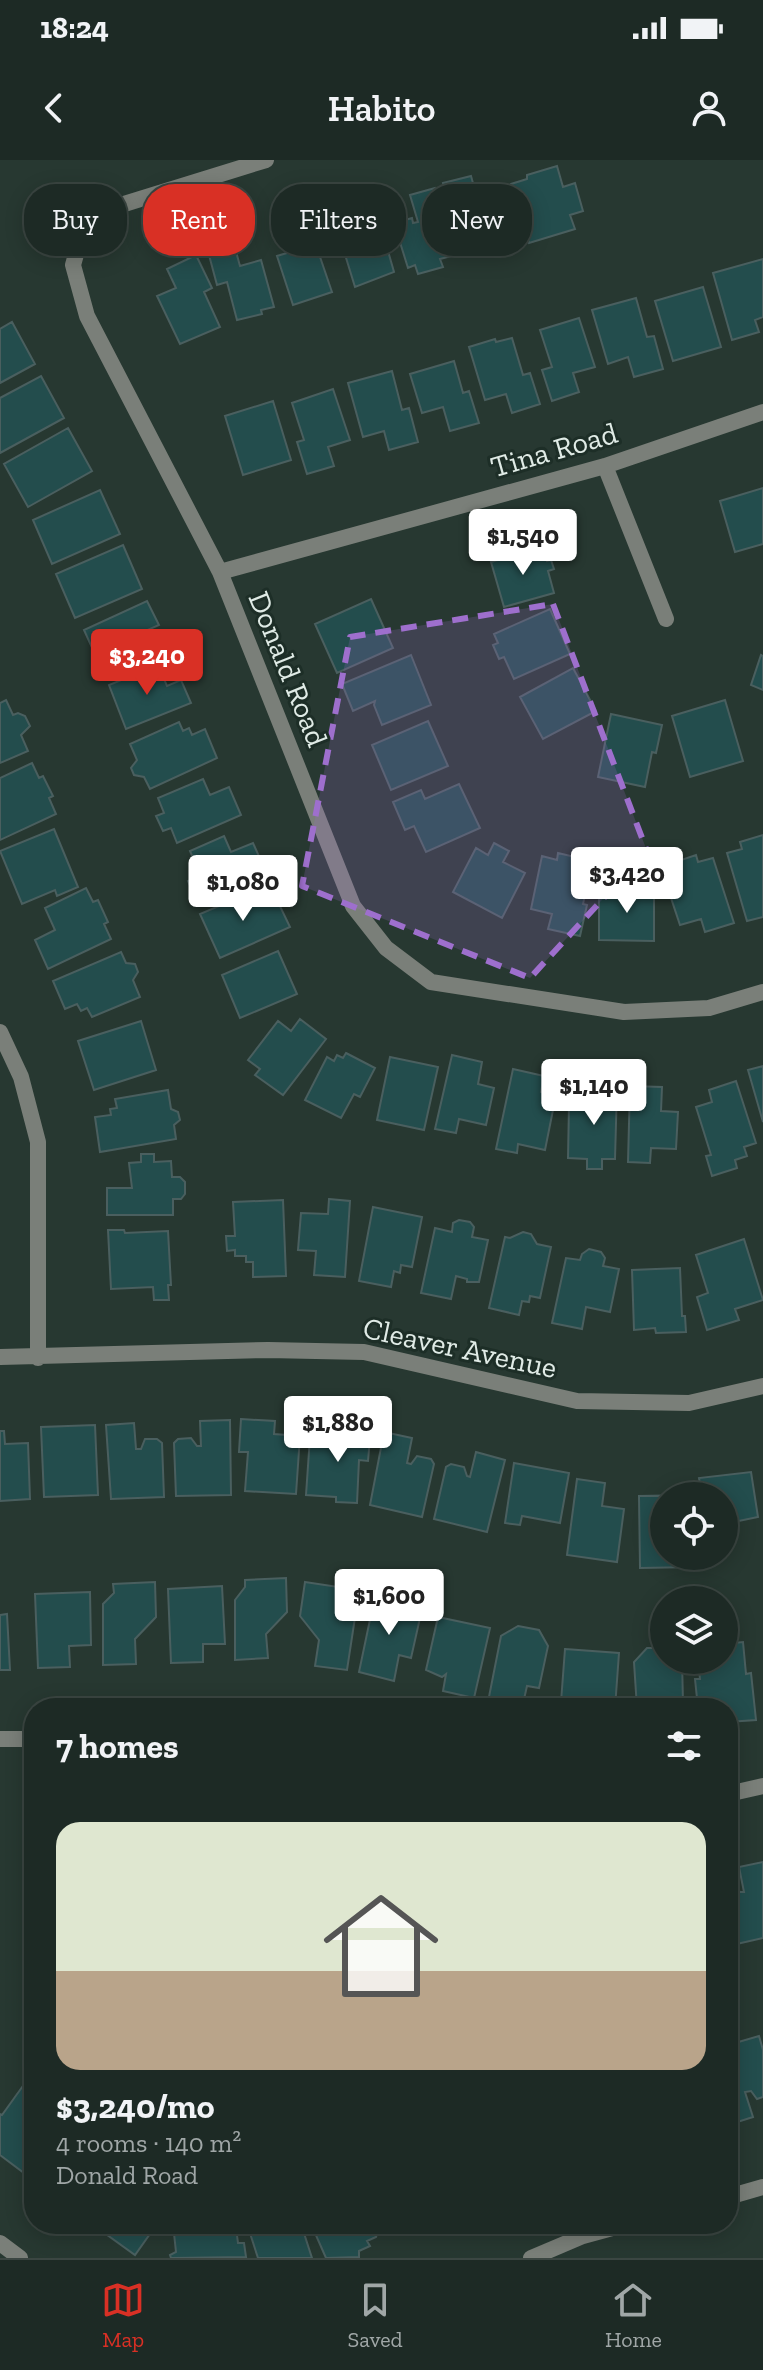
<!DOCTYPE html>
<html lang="en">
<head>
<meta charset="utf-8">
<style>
	:root { --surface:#1d2a25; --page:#2a3632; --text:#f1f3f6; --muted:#a0a7a7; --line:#3b4642; --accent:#d93025 }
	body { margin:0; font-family:"Zilla Slab",serif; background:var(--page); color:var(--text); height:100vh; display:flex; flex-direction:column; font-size:30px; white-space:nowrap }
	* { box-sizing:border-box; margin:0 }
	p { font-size:26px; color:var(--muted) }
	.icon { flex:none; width:44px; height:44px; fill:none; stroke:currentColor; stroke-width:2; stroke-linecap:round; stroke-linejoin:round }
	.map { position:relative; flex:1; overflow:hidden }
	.details { position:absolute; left:24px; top:1538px; width:714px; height:536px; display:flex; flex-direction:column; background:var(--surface); border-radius:32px; box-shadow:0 4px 20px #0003,0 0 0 2px var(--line) }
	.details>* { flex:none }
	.hud { position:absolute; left:24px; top:24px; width:716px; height:72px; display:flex; gap:16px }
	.controls { position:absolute; left:650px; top:1322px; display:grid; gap:16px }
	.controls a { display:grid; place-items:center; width:88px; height:88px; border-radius:50%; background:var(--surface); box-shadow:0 4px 20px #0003,0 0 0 2px var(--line); font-size:40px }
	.price { position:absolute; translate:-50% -68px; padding:0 18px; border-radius:8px; background:#fff; color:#222; font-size:26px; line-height:52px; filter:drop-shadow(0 2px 4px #0008) }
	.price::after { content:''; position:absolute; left:50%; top:48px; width:24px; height:18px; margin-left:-12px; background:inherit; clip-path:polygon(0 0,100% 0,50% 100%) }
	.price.on { background:var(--accent); color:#fff }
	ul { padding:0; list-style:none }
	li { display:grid; align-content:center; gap:16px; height:424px; padding:0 32px }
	li span { display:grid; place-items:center; height:248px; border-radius:24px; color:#555 }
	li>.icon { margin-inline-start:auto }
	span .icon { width:144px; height:144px; fill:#fffc; stroke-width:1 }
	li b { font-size:34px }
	h2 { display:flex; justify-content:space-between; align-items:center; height:96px; padding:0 32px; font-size:34px }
	.pill { padding:0 28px; border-radius:32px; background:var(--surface); box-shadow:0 4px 20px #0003,0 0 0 2px var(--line); font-size:28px; line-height:72px }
	.pill.on { background:var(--accent); color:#fff }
	.status { display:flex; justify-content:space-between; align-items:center; height:56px; padding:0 40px; background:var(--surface); direction:ltr }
	.status svg { height:22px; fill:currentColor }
	header { display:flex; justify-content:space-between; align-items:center; height:104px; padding:0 32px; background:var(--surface); font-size:36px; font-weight:600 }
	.tabs { display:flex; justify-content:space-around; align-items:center; height:112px; border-top:2px solid var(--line); background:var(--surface); font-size:22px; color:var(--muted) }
	.tabs a { display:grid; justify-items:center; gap:4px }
	.tabs .on { color:var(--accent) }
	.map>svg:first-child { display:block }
	.building { fill:#234d4d; stroke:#4a5f5f; stroke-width:2 }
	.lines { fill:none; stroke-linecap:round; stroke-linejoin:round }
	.street { stroke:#7a7f79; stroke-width:16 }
	.marked { fill:#9e6fcd; fill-opacity:0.2; stroke:#9e6fcd; stroke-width:6; stroke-dasharray:16 10; stroke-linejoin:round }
	.labels { text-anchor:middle; stroke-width:6; stroke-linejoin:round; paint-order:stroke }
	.street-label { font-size:30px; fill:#e0ebe6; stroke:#1d2e27 }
</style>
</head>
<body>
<div class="status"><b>18:24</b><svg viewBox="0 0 49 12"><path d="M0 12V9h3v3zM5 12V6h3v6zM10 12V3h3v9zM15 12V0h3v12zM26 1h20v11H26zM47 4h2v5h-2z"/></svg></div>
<header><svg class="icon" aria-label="back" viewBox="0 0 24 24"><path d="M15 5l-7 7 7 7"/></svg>Habito<svg class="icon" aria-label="person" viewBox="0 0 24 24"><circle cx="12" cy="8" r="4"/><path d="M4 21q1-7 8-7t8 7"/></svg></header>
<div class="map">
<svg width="763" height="2098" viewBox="0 0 763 2098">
	<rect width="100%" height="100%" fill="#273831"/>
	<path class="building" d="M557 6 563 27 575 23 583 51 570 55 575 69 529 83 511 24 527 19V15Z
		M471 16 476 34 498 28 511 77 498 81 499 84 472 92 461 53 452 55 443 23Z
		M435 28 455 95 440 99 443 107 418 114 415 105 408 108 394 63 412 58 413 63 418 62 410 35Z
		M354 49 360 69 380 63 394 112 355 127 343 88 334 91 324 58Z
		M317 61 327 91 319 94 332 132 293 145 277 96 297 90 291 70Z
		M235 88 240 106 261 100 274 147 261 150 262 154 237 160 227 122 217 125 209 95Z
		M196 95 212 128 204 132 220 167 180 184 157 136 176 128 167 109Z
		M763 99V157L755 160 759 172 732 180 713 113Z
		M703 127 721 187 673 201 655 141Z
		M636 138 647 177 654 176 663 209 634 217 628 197 608 204 592 150Z
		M579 158 595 207 573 213 579 232 552 241 542 210 552 207 540 170Z
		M12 162 35 204 0 223V169Z
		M512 178 523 215 530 213 540 244 512 253 506 234 485 240 469 187 495 179 496 182Z
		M454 201 463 233 469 231 479 263 450 271 443 247 422 253 410 214Z
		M392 211 402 250 409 248 418 282 389 290 384 271 363 277 348 223Z
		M41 216 64 258 0 293V238Z
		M333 229 350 280 328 287 334 306 307 314 297 282 304 280 292 243Z
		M273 241 291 300 243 315 225 256Z
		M68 268 92 311 28 347 4 304Z
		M763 328V384L735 392 720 341Z
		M100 330 120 374 52 404 33 360Z
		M123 385 142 429 75 458 56 414Z
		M542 387 547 401 551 400 554 409 548 411 554 433 504 447 491 402Z
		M371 439 393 488 337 513 315 464Z
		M147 441 159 465 143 472 147 473 155 493 104 514 84 470Z
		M550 449 570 494 514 519 504 497 499 499 493 485 498 483 494 474Z
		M411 495 431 545 382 565 374 545 375 541 353 551 342 524Z
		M761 495 763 496V530L751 525Z
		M158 505 167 526 181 520 191 543 126 569 109 525Z
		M573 508 596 551 543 579 520 537Z
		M6 540 13 555 18 553 25 556 30 566 21 575 28 591 0 603V543Z
		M725 540 743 601 690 617 672 556Z
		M611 554 662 565 656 593 652 592 645 627 598 617Z
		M428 561 448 606 391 630 372 585Z
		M179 562 183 571 189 568 192 575 205 569 217 598 150 629 144 617 134 615 131 608 137 600 130 584Z
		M32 603 39 618 43 616 53 636 49 638 56 654 0 680V618Z
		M203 619 210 635 229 627 241 655 177 683 171 668 163 671 156 656 164 653 158 638Z
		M459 624 480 668 426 692 414 666 405 670 393 642 421 630 425 639Z
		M54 669 78 727 57 736 55 730 22 744 0 691Z
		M763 675V757L747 761 727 693 742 689 740 682Z
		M224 676 231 692 253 683 266 712 197 742 188 721 201 716 190 691Z
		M494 683 509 691 503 702 525 713 502 758 453 732 476 688 488 695Z
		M558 693 579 698 578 704 591 707 583 744 587 745 580 776 548 769 552 754 531 749 542 696 557 700Z
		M696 695 698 702 713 698 734 763 705 772 701 759 680 765 663 714 678 709 675 702Z
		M86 728 93 742 98 740 108 762 104 764 111 779 48 809 35 780 55 770 45 748Z
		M257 730 264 745 277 740 290 767 220 798 200 754Z
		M599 730H654V781L599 780Z
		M278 791 297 834 240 858 222 815Z
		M121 792 126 803 135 804 138 812 133 820 140 837 92 857 87 848 81 851 77 844 65 849 53 821Z
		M300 859 326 879 283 935 255 915 260 909 248 900 278 861 291 871Z
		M141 861 156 910 94 930 78 881Z
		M346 893 375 908 360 937 354 934 341 958 305 940 327 897 334 901 337 895 343 898Z
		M452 895 482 902 478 924 494 928 486 965 459 959 456 973 435 969Z
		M390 897 438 907 424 970 377 960Z
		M763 906V962L748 910Z
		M513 909 544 916 541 932 556 935 545 990 518 984 517 993 496 989Z
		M736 921 756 983 744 987 747 996 735 1000 737 1008 712 1016 706 996 711 995 696 947 712 942 709 930Z
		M588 926 617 927 615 999H602V1009H587V999L568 998 569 945 587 946Z
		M630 926 662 927 661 951 678 952 676 989 651 988 650 1003 628 1002Z
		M168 930 171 949 178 952 180 960 174 965 176 979 100 992 95 957 111 955 110 949 117 948 115 939Z
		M141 994H154V1002L171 1001 172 1017H180L185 1022V1034L181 1039H173V1055H107V1028H132L129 1003 141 1002Z
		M329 1039 350 1041 345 1117 314 1115 316 1091 298 1090 301 1053 328 1054Z
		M283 1040 286 1116 253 1117V1102H246V1096H235V1090L227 1091 226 1076H235L233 1042Z
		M373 1047 422 1057 412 1107 401 1105 400 1113 394 1111 391 1127 359 1121Z
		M459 1060 470 1062 474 1067 472 1077 488 1080 479 1122H467V1119L456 1116 451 1139 421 1133 435 1068 452 1072 453 1063Z
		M108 1070H124L125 1073 168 1071 171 1125H168L169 1140H154L153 1127 111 1129Z
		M523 1072 531 1074 537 1084 551 1087 540 1138 530 1136 529 1142 522 1141 519 1155 489 1148 505 1077 510 1078Z
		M744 1079 763 1140 735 1149 739 1160 707 1170 697 1137 708 1133 696 1095Z
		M589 1089 601 1092 605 1098 603 1106 619 1109 610 1152 586 1147 582 1169 552 1163 566 1098 580 1100 582 1094Z
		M680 1108 682 1156H685L686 1172 656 1173 655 1168 634 1170 632 1110Z
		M241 1259 275 1261 274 1274 300 1276 296 1334 245 1331 248 1292H239Z
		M230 1260 231 1335 176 1336 174 1283 178 1279 191 1278 197 1286H201L200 1261Z
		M134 1263 136 1289H141L145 1279H157L162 1283 164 1337 111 1339 106 1265Z
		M95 1265 98 1335 44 1337 41 1267Z
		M339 1265 371 1267 368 1301 359 1300 357 1343 336 1342V1337L306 1335 310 1277 333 1278V1283H338Z
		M0 1271H4L5 1284 28 1283 30 1339 0 1341Z
		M384 1272 412 1278 407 1303 411 1304 417 1296 431 1299 434 1304 422 1357 370 1345Z
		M476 1292 505 1300 487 1372 434 1359 446 1307 451 1304 464 1307 467 1316 470 1317Z
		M514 1303 569 1313 560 1363 522 1356 520 1365 505 1363Z
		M751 1312 758 1357 724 1364V1336H702L699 1318Z
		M577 1319 605 1323 602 1346 624 1349 617 1402 567 1395Z
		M692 1335 664 1336V1396H693L694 1407 640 1408 639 1336Z
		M286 1418 287 1452 266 1474 268 1498 235 1500V1440L245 1427V1420Z
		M155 1422 156 1457 135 1479 136 1504 103 1505V1444L114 1433 113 1424Z
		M305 1422 345 1428 344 1438 356 1451 347 1510 315 1506 319 1480 300 1456Z
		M222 1426 225 1484H203V1502L171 1503 168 1429Z
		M90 1432 91 1485 69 1486 70 1507 38 1508 35 1434Z
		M388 1437 409 1441 420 1458 411 1498 399 1495 394 1521 359 1512 372 1450 370 1445Z
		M7 1454 10 1510H0V1455Z
		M438 1457 490 1468 474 1538 443 1531 446 1514 442 1517 426 1510Z
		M518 1466 539 1470 548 1486 539 1528 527 1526 522 1548 488 1542 501 1476Z
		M743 1482 746 1514 751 1513 756 1560 728 1562V1548H698L695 1519H700L698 1500H724V1484Z
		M647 1488H664V1500H682L683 1543H672V1548H637L634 1502Z
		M565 1489 619 1493 615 1548H582L583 1544 579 1547 561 1542Z
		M763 1702V1778L728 1786V1726L734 1725 740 1732H744L739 1707Z
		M759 1876 763 1890V1937L757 1939 751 1931 745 1932 753 1957 728 1965V1885Z
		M25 1923 34 1929V1999L24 2013 0 1995V1954L2 1955Z
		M92 2064H157L135 2095Z
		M173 2064H229L236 2068 238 2083H244L246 2097 171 2098 170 2095 176 2092Z
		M247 2064H301L312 2098H258Z
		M311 2064H377L379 2068 376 2077 367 2081 370 2086 359 2091V2097L326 2098Z"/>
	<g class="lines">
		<path class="street" d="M266 0 108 49 84 66 73 105 87 156 220 412 353 746 386 788 431 822 624 852 709 848 763 832
			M605 306 666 459
			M220 412 605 306 763 252
			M0 872 21 917 38 982V1198
			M0 1197 268 1190 364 1192 577 1241 689 1243 763 1226
			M0 1579H34
			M728 1634 763 1626
			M728 2037 763 2027
			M0 2083 20 2098
			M531 2098 583 2076 627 2064"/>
	</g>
	<path class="marked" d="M553 444 647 691 530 818 302 726 350 477Z"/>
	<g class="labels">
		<g class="street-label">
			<text transform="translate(554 290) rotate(-16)" y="10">Tina Road</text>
			<text transform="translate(288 509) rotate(68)" y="10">Donald Road</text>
			<text transform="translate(460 1188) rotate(12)" y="10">Cleaver Avenue</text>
		</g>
	</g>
</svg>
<div class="controls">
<a><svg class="icon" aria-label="locate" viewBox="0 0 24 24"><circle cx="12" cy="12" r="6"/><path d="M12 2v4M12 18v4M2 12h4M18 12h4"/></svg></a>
<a><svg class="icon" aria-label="layers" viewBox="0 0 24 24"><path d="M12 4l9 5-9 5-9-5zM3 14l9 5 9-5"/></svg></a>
</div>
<b class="price" style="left:523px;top:417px">$1,540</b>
<b class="price on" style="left:147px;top:537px">$3,240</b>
<b class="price" style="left:627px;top:755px">$3,420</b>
<b class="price" style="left:243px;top:763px">$1,080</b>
<b class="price" style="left:594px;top:967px">$1,140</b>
<b class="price" style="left:338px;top:1304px">$1,880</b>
<b class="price" style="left:389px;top:1477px">$1,600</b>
<div class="hud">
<a class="pill">Buy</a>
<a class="pill on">Rent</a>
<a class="pill">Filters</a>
<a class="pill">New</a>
</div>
<section class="details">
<h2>7 homes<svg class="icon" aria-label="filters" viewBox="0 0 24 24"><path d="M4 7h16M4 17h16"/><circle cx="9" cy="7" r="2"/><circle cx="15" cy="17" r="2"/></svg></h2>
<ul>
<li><span style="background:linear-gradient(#dfe7d0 60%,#b9a48a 0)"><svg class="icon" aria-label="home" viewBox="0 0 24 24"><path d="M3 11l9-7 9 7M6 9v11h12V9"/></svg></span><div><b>$3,240/mo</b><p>4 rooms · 140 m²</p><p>Donald Road</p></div></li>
</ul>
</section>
</div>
<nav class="tabs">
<a class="on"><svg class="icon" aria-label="map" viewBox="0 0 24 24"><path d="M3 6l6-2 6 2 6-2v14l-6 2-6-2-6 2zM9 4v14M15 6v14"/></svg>Map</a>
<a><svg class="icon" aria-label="saved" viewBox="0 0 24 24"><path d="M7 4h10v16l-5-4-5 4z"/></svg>Saved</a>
<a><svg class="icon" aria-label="home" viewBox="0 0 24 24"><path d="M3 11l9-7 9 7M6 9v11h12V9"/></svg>Home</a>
</nav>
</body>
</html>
